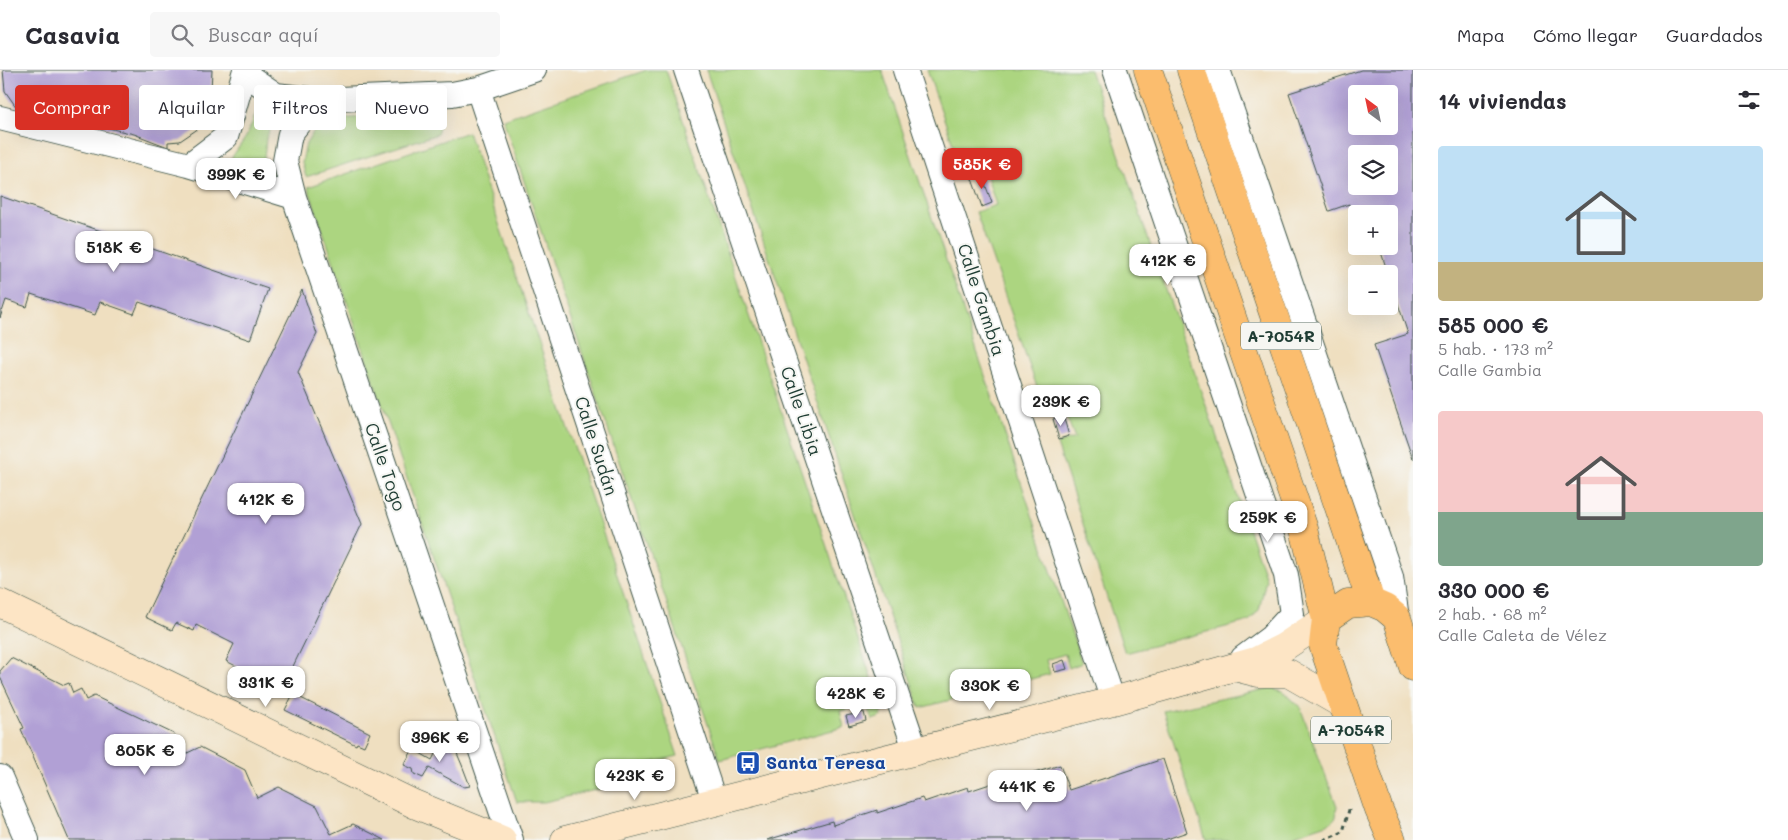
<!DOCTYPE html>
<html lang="es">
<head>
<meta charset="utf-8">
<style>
	:root { --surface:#fff; --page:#f7f7f7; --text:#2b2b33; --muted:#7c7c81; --line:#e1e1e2; --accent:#d93025 }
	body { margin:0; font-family:Mali,sans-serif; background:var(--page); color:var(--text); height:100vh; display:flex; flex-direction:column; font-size:19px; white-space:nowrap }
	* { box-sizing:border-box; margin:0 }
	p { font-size:16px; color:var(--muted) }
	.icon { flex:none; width:28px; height:28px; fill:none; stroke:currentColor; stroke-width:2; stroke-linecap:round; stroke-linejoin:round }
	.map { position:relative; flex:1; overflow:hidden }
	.panel { display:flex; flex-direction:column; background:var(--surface); width:375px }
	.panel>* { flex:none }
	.hud { position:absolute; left:15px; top:15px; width:475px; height:45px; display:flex; gap:10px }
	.needle { width:32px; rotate:327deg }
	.controls { position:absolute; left:1348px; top:15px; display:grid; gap:10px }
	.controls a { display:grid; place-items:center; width:50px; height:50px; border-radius:5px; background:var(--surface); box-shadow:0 5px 20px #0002; font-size:25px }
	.price { position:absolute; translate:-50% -42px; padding:0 11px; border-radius:10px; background:#fff; color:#222; font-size:16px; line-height:32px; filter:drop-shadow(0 1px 2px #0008) }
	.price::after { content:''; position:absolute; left:50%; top:30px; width:15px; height:11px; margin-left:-8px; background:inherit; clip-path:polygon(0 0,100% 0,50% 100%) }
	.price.active { background:var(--accent); color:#fff }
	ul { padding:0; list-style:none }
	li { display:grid; align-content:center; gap:10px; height:265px; padding:0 25px }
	li span { display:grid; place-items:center; height:155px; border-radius:5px; color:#555 }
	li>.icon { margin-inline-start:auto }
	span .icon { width:90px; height:90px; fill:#fffc; stroke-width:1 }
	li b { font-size:21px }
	h2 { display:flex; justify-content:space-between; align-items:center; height:60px; padding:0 25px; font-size:21px }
	.pill { padding:0 18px; border-radius:5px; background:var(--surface); box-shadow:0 5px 20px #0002; font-size:18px; line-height:45px }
	.pill.active { background:var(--accent); color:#fff }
	header { display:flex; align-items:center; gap:30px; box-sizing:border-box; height:70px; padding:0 25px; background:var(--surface); border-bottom:1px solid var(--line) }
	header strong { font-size:24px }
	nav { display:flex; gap:28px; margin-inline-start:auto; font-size:18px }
	.search { width:350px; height:45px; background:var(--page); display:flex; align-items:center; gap:12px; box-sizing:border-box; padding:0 18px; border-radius:5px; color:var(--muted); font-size:19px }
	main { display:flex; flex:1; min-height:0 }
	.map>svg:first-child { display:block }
	.green { fill:#acd580; stroke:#66895a }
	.building { fill:#b1a0d5; fill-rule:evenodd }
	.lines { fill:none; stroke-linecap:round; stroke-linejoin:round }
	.street-casing { stroke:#3e5549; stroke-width:26 }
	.secondary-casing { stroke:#3e5549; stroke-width:29 }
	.primary-casing { stroke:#3e5549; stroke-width:29 }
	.path { stroke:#3e5549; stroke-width:3; stroke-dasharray:4 4; stroke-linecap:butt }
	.street { stroke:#fff; stroke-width:24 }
	.secondary { stroke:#fde5c5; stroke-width:28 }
	.primary { stroke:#fbbd6e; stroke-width:28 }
	.labels { text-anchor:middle; stroke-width:4; stroke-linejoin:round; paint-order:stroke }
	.shield { fill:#f6f6f2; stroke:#60746d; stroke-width:1 }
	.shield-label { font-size:16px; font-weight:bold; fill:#1f3d34 }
	.street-label { font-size:18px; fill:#1f3d34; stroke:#f6f6f2 }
	.transit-label { font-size:18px; font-weight:bold; fill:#164399; stroke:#f6f6f2; text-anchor:start }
</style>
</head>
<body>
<header>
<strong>Casavia</strong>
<div class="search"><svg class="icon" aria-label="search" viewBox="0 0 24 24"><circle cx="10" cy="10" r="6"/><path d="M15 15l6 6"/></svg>Buscar aquí</div>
<nav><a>Mapa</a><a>Cómo llegar</a><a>Guardados</a></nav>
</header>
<main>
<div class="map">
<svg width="1413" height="770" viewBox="0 0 1413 770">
	<rect width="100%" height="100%" fill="#f6f6f2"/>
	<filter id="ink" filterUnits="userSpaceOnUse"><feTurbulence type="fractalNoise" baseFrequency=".02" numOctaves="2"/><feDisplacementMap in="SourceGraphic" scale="10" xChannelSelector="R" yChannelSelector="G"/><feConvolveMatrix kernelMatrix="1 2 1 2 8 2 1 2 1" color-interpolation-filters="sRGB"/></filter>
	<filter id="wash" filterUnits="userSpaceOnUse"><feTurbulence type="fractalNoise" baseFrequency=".0096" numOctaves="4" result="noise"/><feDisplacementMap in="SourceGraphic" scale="20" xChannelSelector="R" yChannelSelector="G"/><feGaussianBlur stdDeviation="1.12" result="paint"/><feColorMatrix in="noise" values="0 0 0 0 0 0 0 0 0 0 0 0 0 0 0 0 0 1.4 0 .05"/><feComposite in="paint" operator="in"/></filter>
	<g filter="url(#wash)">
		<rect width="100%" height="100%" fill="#efdfc0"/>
		<path class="green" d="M647 0H666L882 640 881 647 872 650 867 634 840 641 844 657 720 690 503 49Z
			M706 0H882L1082 593 1069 598 1065 584 1046 590 1050 604 920 638Z
			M927 0H1090L1266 509 1259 540 1249 551 1125 583 1057 374 1075 368 1063 338 1046 343 976 142 996 135 983 93 962 100Z
			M257 41 277 47 266 68 263 98 230 90 246 67Z
			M432 44C438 51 441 55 437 64L306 107 302 92 306 74 314 61 332 49Z
			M468 62 678 686 639 695 643 709 544 732H517L308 117Z
			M1271 618 1283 621 1300 637 1337 736 1336 747 1330 753 1280 770H1206L1163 641Z"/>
		<g id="blocks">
			<path class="building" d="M3 0H212L210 41 202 56 180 71 168 72V77L134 64 39 42 19 41 5 21Z
				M1361 0H1413V389L1374 275 1408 264 1379 176H1389V144H1368L1365 136 1351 140 1349 134 1329 141 1289 23ZM1356 24H1389V56H1356ZM1356 84H1389V116H1356Z
				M981 103 992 133 982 137 971 106Z
				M0 126 268 219 250 270 139 232 134 244 100 232 95 245 31 224 27 237 6 230 0 248Z
				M302 220 317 264 298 302 362 454 282 619 226 591 234 574 196 555 194 561 176 553 172 560 145 547Z
				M1063 345 1069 366 1059 369 1053 349Z
				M11 588 64 615 69 613 73 623 81 619 86 630 94 626 174 664 183 685 200 677 245 700 257 728 279 717 317 736 331 764 353 754 385 770H69L21 659 24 658 0 607V601Z
				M1064 590 1067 599 1055 602 1053 594Z
				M293 624 370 663 364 676 357 673 356 675 285 640Z
				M864 642 866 651 849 656 846 646Z
				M447 660 462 695 470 716 464 717 429 698 423 708 414 704 413 699 404 695 413 679 432 690Z
				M1163 689 1187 762 1164 770H767L832 751 833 755 877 740V743L922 728 924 732 968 717 969 721 1014 706 1015 709 1060 695 1069 720Z
				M664 693 667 703 649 707 647 698Z"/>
		</g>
	</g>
	<g filter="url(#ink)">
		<use href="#blocks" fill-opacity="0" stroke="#3e5549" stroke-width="1"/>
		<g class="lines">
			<defs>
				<path id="street" d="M686 0 916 682
					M905 0 1113 631
					M1115 0 1286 505 1292 544 1270 568 1243 588
					M1218 0 1391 507 1397 548
					M245 4 276 25 317 30 452 24 478 19 534 0
					M478 19 715 733
					M317 30 290 64 285 91 294 127 511 770
					M0 48 189 95 226 67 245 0
					M189 95 294 127
					M0 707 27 770"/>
				<path id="secondary" d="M0 533 414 734 502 770
					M1238 598 1258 603H1288L1342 634
					M565 770 1113 631 1256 591 1284 577 1326 549"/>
				<path id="primary" d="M1148 0 1304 459 1326 549 1323 575 1379 740 1392 770
					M1191 0 1371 532
					M1326 549 1348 534 1371 532 1385 538 1397 548 1413 597"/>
			</defs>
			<use href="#street" class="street-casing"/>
			<use href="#secondary" class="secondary-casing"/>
			<use href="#primary" class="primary-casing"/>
			<path class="path" d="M1324 770 1343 762 1350 736"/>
			<use href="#street" class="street"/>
			<use href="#secondary" class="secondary"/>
			<use href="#primary" class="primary"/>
		</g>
	</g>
	<defs>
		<symbol id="bus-square" viewBox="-11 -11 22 22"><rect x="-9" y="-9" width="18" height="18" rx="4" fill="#1a4fb4" stroke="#f6f6f2"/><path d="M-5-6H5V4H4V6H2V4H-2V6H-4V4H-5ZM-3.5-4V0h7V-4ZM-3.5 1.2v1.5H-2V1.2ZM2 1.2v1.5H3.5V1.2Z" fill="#fff"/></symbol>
	</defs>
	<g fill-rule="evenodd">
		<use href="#bus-square" x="734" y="679" width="28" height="28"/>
	</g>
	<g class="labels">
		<g class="shield">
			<rect x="1241" y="252.5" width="80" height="27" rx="4"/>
			<rect x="1311" y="646.5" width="80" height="27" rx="4"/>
		</g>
		<g class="shield-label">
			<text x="1281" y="272">A-7054R</text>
			<text x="1351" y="666">A-7054R</text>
		</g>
		<g class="street-label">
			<text transform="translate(981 230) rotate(72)" y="6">Calle Gambia</text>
			<text transform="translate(801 341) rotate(71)" y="6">Calle Libia</text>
			<text transform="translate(596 376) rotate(72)" y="6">Calle Sudán</text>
			<text transform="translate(385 397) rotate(71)" y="6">Calle Togo</text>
		</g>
		<g class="transit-label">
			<text x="766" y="699">Santa Teresa</text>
		</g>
	</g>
</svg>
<div class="controls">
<a><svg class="needle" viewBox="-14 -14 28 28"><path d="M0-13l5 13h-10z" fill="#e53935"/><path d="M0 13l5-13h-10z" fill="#7c7c81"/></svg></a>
<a><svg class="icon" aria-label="layers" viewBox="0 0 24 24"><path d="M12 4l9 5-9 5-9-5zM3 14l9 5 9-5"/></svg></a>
<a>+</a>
<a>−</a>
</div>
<b class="price active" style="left:982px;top:120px">585K €</b>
<b class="price" style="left:236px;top:130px">399K €</b>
<b class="price" style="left:114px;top:203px">518K €</b>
<b class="price" style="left:1168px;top:216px">412K €</b>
<b class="price" style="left:1061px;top:357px">239K €</b>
<b class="price" style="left:266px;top:455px">412K €</b>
<b class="price" style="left:1268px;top:473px">259K €</b>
<b class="price" style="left:266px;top:638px">331K €</b>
<b class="price" style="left:990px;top:641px">330K €</b>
<b class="price" style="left:856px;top:649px">428K €</b>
<b class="price" style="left:440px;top:693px">396K €</b>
<b class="price" style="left:145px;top:706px">805K €</b>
<b class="price" style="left:635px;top:731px">423K €</b>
<b class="price" style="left:1027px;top:742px">441K €</b>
<div class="hud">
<a class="pill active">Comprar</a>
<a class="pill">Alquilar</a>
<a class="pill">Filtros</a>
<a class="pill">Nuevo</a>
</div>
</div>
<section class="panel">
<h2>14 viviendas<svg class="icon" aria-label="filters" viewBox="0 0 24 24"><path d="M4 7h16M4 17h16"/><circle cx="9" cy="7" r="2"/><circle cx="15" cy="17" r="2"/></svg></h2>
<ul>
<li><span style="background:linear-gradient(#bfe0f5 75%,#c2b280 0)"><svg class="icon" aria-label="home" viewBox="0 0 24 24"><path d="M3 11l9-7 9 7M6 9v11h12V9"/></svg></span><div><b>585 000 €</b><p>5 hab. · 173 m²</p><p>Calle Gambia</p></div></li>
<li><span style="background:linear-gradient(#f6c9c9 65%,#7fa58c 0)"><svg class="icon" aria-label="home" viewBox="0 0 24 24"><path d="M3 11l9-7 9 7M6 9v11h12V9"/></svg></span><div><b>330 000 €</b><p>2 hab. · 68 m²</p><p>Calle Caleta de Vélez</p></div></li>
</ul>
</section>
</main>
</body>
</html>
